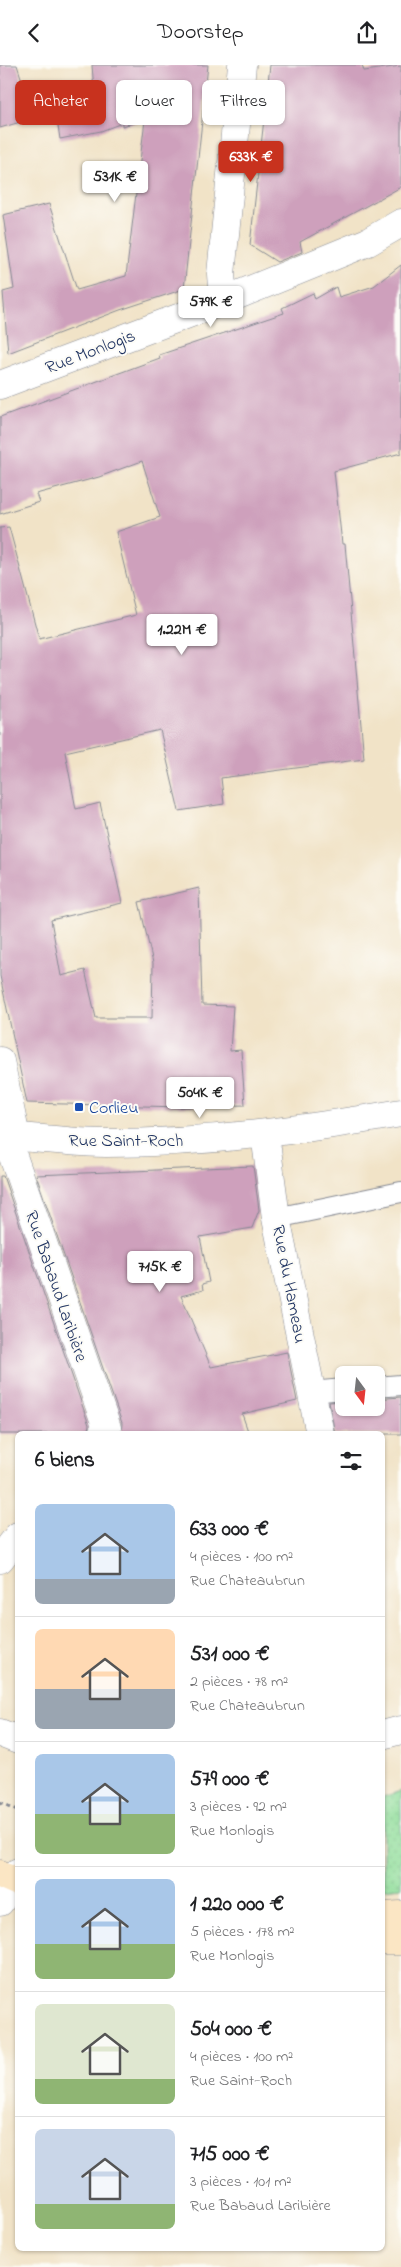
<!DOCTYPE html>
<html lang="fr">
<head>
<meta charset="utf-8">
<style>
	:root { --surface:#fff; --page:#f6f6f6; --text:#202124; --muted:#757577; --line:#e0e0e0; --accent:#c8321e }
	body { margin:0; font-family:"Indie Flower",sans-serif; background:var(--page); color:var(--text); height:100vh; display:flex; flex-direction:column; font-size:19px; white-space:nowrap }
	* { box-sizing:border-box; margin:0 }
	p { font-size:16px; color:var(--muted) }
	.icon { flex:none; width:28px; height:28px; fill:none; stroke:currentColor; stroke-width:2; stroke-linecap:round; stroke-linejoin:round }
	.map { position:relative; flex:1; overflow:hidden }
	.details { position:absolute; left:15px; top:1366px; width:370px; height:820px; display:flex; flex-direction:column; background:var(--surface); border-radius:8px; box-shadow:0 1px 4px #0004 }
	.details>* { flex:none }
	.top-card { position:absolute; left:15px; top:15px; width:371px; height:45px; display:flex; gap:10px }
	.needle { width:32px; rotate:165deg }
	.fabs { position:absolute; left:335px; top:1301px; display:grid; gap:10px }
	.fabs a { display:grid; place-items:center; width:50px; height:50px; border-radius:8px; background:var(--surface); box-shadow:0 1px 4px #0004; font-size:25px }
	.price { position:absolute; translate:-50% -42px; padding:0 11px; border-radius:5px; background:#fff; color:#222; font-size:16px; line-height:32px; filter:drop-shadow(0 1px 2px #0008) }
	.price::after { content:''; position:absolute; left:50%; top:30px; width:15px; height:11px; margin-left:-8px; background:inherit; clip-path:polygon(0 0,100% 0,50% 100%) }
	.price.current { background:var(--accent); color:#fff }
	ul { padding:0; list-style:none }
	li { display:flex; align-items:center; gap:15px; height:125px; padding:0 20px }
	li+li { border-top:1px solid var(--line) }
	li span { display:grid; place-items:center; flex:none; width:140px; height:100px; border-radius:8px; color:#555 }
	li>.icon { margin-inline-start:auto }
	span .icon { width:60px; height:60px; fill:#fffc; stroke-width:1 }
	li b { font-size:21px }
	h2 { display:flex; justify-content:space-between; align-items:center; height:60px; padding:0 20px; font-size:21px }
	.chip { padding:0 18px; border-radius:8px; background:var(--surface); box-shadow:0 1px 4px #0004; font-size:18px; line-height:45px }
	.chip.current { background:var(--accent); color:#fff }
	header { display:flex; justify-content:space-between; align-items:center; height:65px; padding:0 20px; background:var(--surface); font-size:22px; font-weight:600 }
	.map>svg:first-child { display:block }
	.grass { fill:url(#grass-dots); stroke:#55867c }
	.building { fill:#cea0bc }
	.lines { fill:none; stroke-linecap:round; stroke-linejoin:round }
	.service-casing { stroke:#868992; stroke-width:22 }
	.minor-casing { stroke:#868992; stroke-width:29 }
	.tertiary-casing { stroke:#868992; stroke-width:29 }
	.secondary-casing { stroke:#868992; stroke-width:29 }
	.path { stroke:#868992; stroke-width:3; stroke-dasharray:4 4; stroke-linecap:butt }
	.service { stroke:#fff; stroke-width:20 }
	.minor { stroke:#fff; stroke-width:28 }
	.tertiary { stroke:#fff; stroke-width:28 }
	.secondary { stroke:#fbe6c4; stroke-width:28 }
	.transit-dot { fill:#1a4fb4; stroke:#fdfcf7; stroke-width:2 }
	.labels { text-anchor:middle; stroke-width:4; stroke-linejoin:round; paint-order:stroke }
	.street-label { font-size:18px; fill:#1b2f5e; stroke:#fdfcf7 }
	.transit-label { font-size:18px; fill:#164399; stroke:#fdfcf7; text-anchor:start }
</style>
</head>
<body>
<header><svg class="icon" aria-label="back" viewBox="0 0 24 24"><path d="M15 5l-7 7 7 7"/></svg>Doorstep<svg class="icon" aria-label="share" viewBox="0 0 24 24"><path d="M12 15V3M7 8l5-5 5 5M5 13v7h14v-7"/></svg></header>
<div class="map">
<svg width="401" height="2202" viewBox="0 0 401 2202">
	<defs>
		<pattern id="grass-dots" width="8" height="8" patternUnits="userSpaceOnUse" patternTransform="scale(1.25)"><rect width="8" height="8" fill="#8fdd9a"/><path d="M2 2h.1M6 6h.1" fill="none" stroke="#7bbe87" stroke-width="1.8" stroke-linecap="round"/></pattern>
	</defs>
	<rect width="100%" height="100%" fill="#fdfcf7"/>
	<filter id="ink" filterUnits="userSpaceOnUse"><feTurbulence type="fractalNoise" baseFrequency=".02" numOctaves="2"/><feDisplacementMap in="SourceGraphic" scale="10" xChannelSelector="R" yChannelSelector="G"/><feConvolveMatrix kernelMatrix="1 2 1 2 8 2 1 2 1" color-interpolation-filters="sRGB"/></filter>
	<filter id="wash" filterUnits="userSpaceOnUse"><feTurbulence type="fractalNoise" baseFrequency=".0096" numOctaves="4" result="noise"/><feDisplacementMap in="SourceGraphic" scale="20" xChannelSelector="R" yChannelSelector="G"/><feGaussianBlur stdDeviation="1.12" result="paint"/><feColorMatrix in="noise" values="0 0 0 0 0 0 0 0 0 0 0 0 0 0 0 0 0 1.4 0 .05"/><feComposite in="paint" operator="in"/></filter>
	<g filter="url(#wash)">
		<rect width="100%" height="100%" fill="#f1e3c7"/>
		<path class="grass" d="M401 1726V1822L383 1824V1732Z"/>
		<g id="blocks">
			<path class="building" d="M0 0H17L34 53 0 63Z
				M92 0H208L184 224 120 245 8 288 3 227 14 224 3 150 49 139 77 225 126 211 145 55 122 61V58L101 66 60 74 54 34 94 25Z
				M270 0H362L364 6 401 1V122L300 177 302 187 277 197 250 180Z
				M401 200V388L334 406 342 479H345L364 694 221 713 224 739 179 746 160 665 65 687 76 744 100 738 122 838 51 855 61 911 85 905 96 953H152L153 898 139 837 199 823 202 940 233 941 230 986 241 985 245 1040 181 1042 27 1038 0 911V463L9 462 39 574 136 550 116 467 160 452 142 396 99 412 36 429 39 437 0 449V352L160 293 159 290 284 248 282 243 313 228 315 234 336 222 339 232 374 221Z
				M253 1101 259 1145 252 1163 200 1172 209 1217 202 1219 203 1225 181 1231 211 1302 287 1287 297 1336 242 1349 249 1369H121L122 1358 36 1110Z
				M0 1111H3L89 1360 87 1369H0Z
				M401 1332V1369H335L329 1337 344 1336V1342H376V1334Z"/>
		</g>
	</g>
	<g filter="url(#ink)">
		<use href="#blocks" fill-opacity="0" stroke="#868992" stroke-width="1"/>
		<g class="lines">
			<defs>
				<path id="service" d="M276 1153 401 1127
					M376 1322 401 1320
					M311 1327 344 1324"/>
				<path id="minor" d="M223 236 221 209 242 0
					M0 320 223 236 368 177 401 158
					M0 996 16 1072
					M265 1069 276 1153 320 1369
					M0 1071C35 1072 71 1078 106 1078 207 1078 302 1065 401 1048
					M6 1071 107 1363 102 1369
					M0 1494 18 1471
					M0 1668 18 1675
					M382 1670 401 1665"/>
				<path id="tertiary" d="M0 1837 18 1807"/>
				<path id="secondary" d="M0 1809 18 1817
					M382 1851 401 1850
					M382 1876H401"/>
			</defs>
			<use href="#service" class="service-casing"/>
			<use href="#minor" class="minor-casing"/>
			<use href="#tertiary" class="tertiary-casing"/>
			<use href="#secondary" class="secondary-casing"/>
			<path class="path" d="M0 1737 18 1745"/>
			<use href="#service" class="service"/>
			<use href="#minor" class="minor"/>
			<use href="#tertiary" class="tertiary"/>
			<use href="#secondary" class="secondary"/>
		</g>
	</g>
	<rect class="transit-dot" x="74" y="1037" width="10" height="10" rx="2.5"/>
	<g class="labels">
		<g class="street-label">
			<text transform="translate(90 286) rotate(-21)" y="6">Rue Monlogis</text>
			<text x="126" y="1081">Rue Saint-Roch</text>
			<text transform="translate(290 1219) rotate(79)" y="6">Rue du Hameau</text>
			<text transform="translate(57 1221) rotate(71)" y="6">Rue Babaud Laribière</text>
		</g>
		<g class="transit-label">
			<text x="89" y="1048">Corlieu</text>
		</g>
	</g>
</svg>
<div class="fabs">
<a><svg class="needle" viewBox="-14 -14 28 28"><path d="M0-13l5 13h-10z" fill="#e53935"/><path d="M0 13l5-13h-10z" fill="#757577"/></svg></a>
</div>
<b class="price current" style="left:251px;top:118px">633K €</b>
<b class="price" style="left:115px;top:138px">531K €</b>
<b class="price" style="left:211px;top:263px">579K €</b>
<b class="price" style="left:182px;top:591px">1.22M €</b>
<b class="price" style="left:200px;top:1054px">504K €</b>
<b class="price" style="left:160px;top:1228px">715K €</b>
<div class="top-card">
<a class="chip current">Acheter</a>
<a class="chip">Louer</a>
<a class="chip">Filtres</a>
</div>
<section class="details">
<h2>6 biens<svg class="icon" aria-label="filters" viewBox="0 0 24 24"><path d="M4 7h16M4 17h16"/><circle cx="9" cy="7" r="2"/><circle cx="15" cy="17" r="2"/></svg></h2>
<ul>
<li><span style="background:linear-gradient(#a9c7e8 75%,#9aa5b1 0)"><svg class="icon" aria-label="home" viewBox="0 0 24 24"><path d="M3 11l9-7 9 7M6 9v11h12V9"/></svg></span><div><b>633 000 €</b><p>4 pièces · 100 m²</p><p>Rue Chateaubrun</p></div></li>
<li><span style="background:linear-gradient(#ffd9b3 60%,#9aa5b1 0)"><svg class="icon" aria-label="home" viewBox="0 0 24 24"><path d="M3 11l9-7 9 7M6 9v11h12V9"/></svg></span><div><b>531 000 €</b><p>2 pièces · 78 m²</p><p>Rue Chateaubrun</p></div></li>
<li><span style="background:linear-gradient(#a9c7e8 60%,#8fb573 0)"><svg class="icon" aria-label="home" viewBox="0 0 24 24"><path d="M3 11l9-7 9 7M6 9v11h12V9"/></svg></span><div><b>579 000 €</b><p>3 pièces · 92 m²</p><p>Rue Monlogis</p></div></li>
<li><span style="background:linear-gradient(#a9c7e8 65%,#8fb573 0)"><svg class="icon" aria-label="home" viewBox="0 0 24 24"><path d="M3 11l9-7 9 7M6 9v11h12V9"/></svg></span><div><b>1 220 000 €</b><p>5 pièces · 178 m²</p><p>Rue Monlogis</p></div></li>
<li><span style="background:linear-gradient(#dfe7d0 75%,#8fb573 0)"><svg class="icon" aria-label="home" viewBox="0 0 24 24"><path d="M3 11l9-7 9 7M6 9v11h12V9"/></svg></span><div><b>504 000 €</b><p>4 pièces · 100 m²</p><p>Rue Saint-Roch</p></div></li>
<li><span style="background:linear-gradient(#c9d6e8 75%,#8fb573 0)"><svg class="icon" aria-label="home" viewBox="0 0 24 24"><path d="M3 11l9-7 9 7M6 9v11h12V9"/></svg></span><div><b>715 000 €</b><p>3 pièces · 101 m²</p><p>Rue Babaud Laribière</p></div></li>
</ul>
</section>
</div>
</body>
</html>
